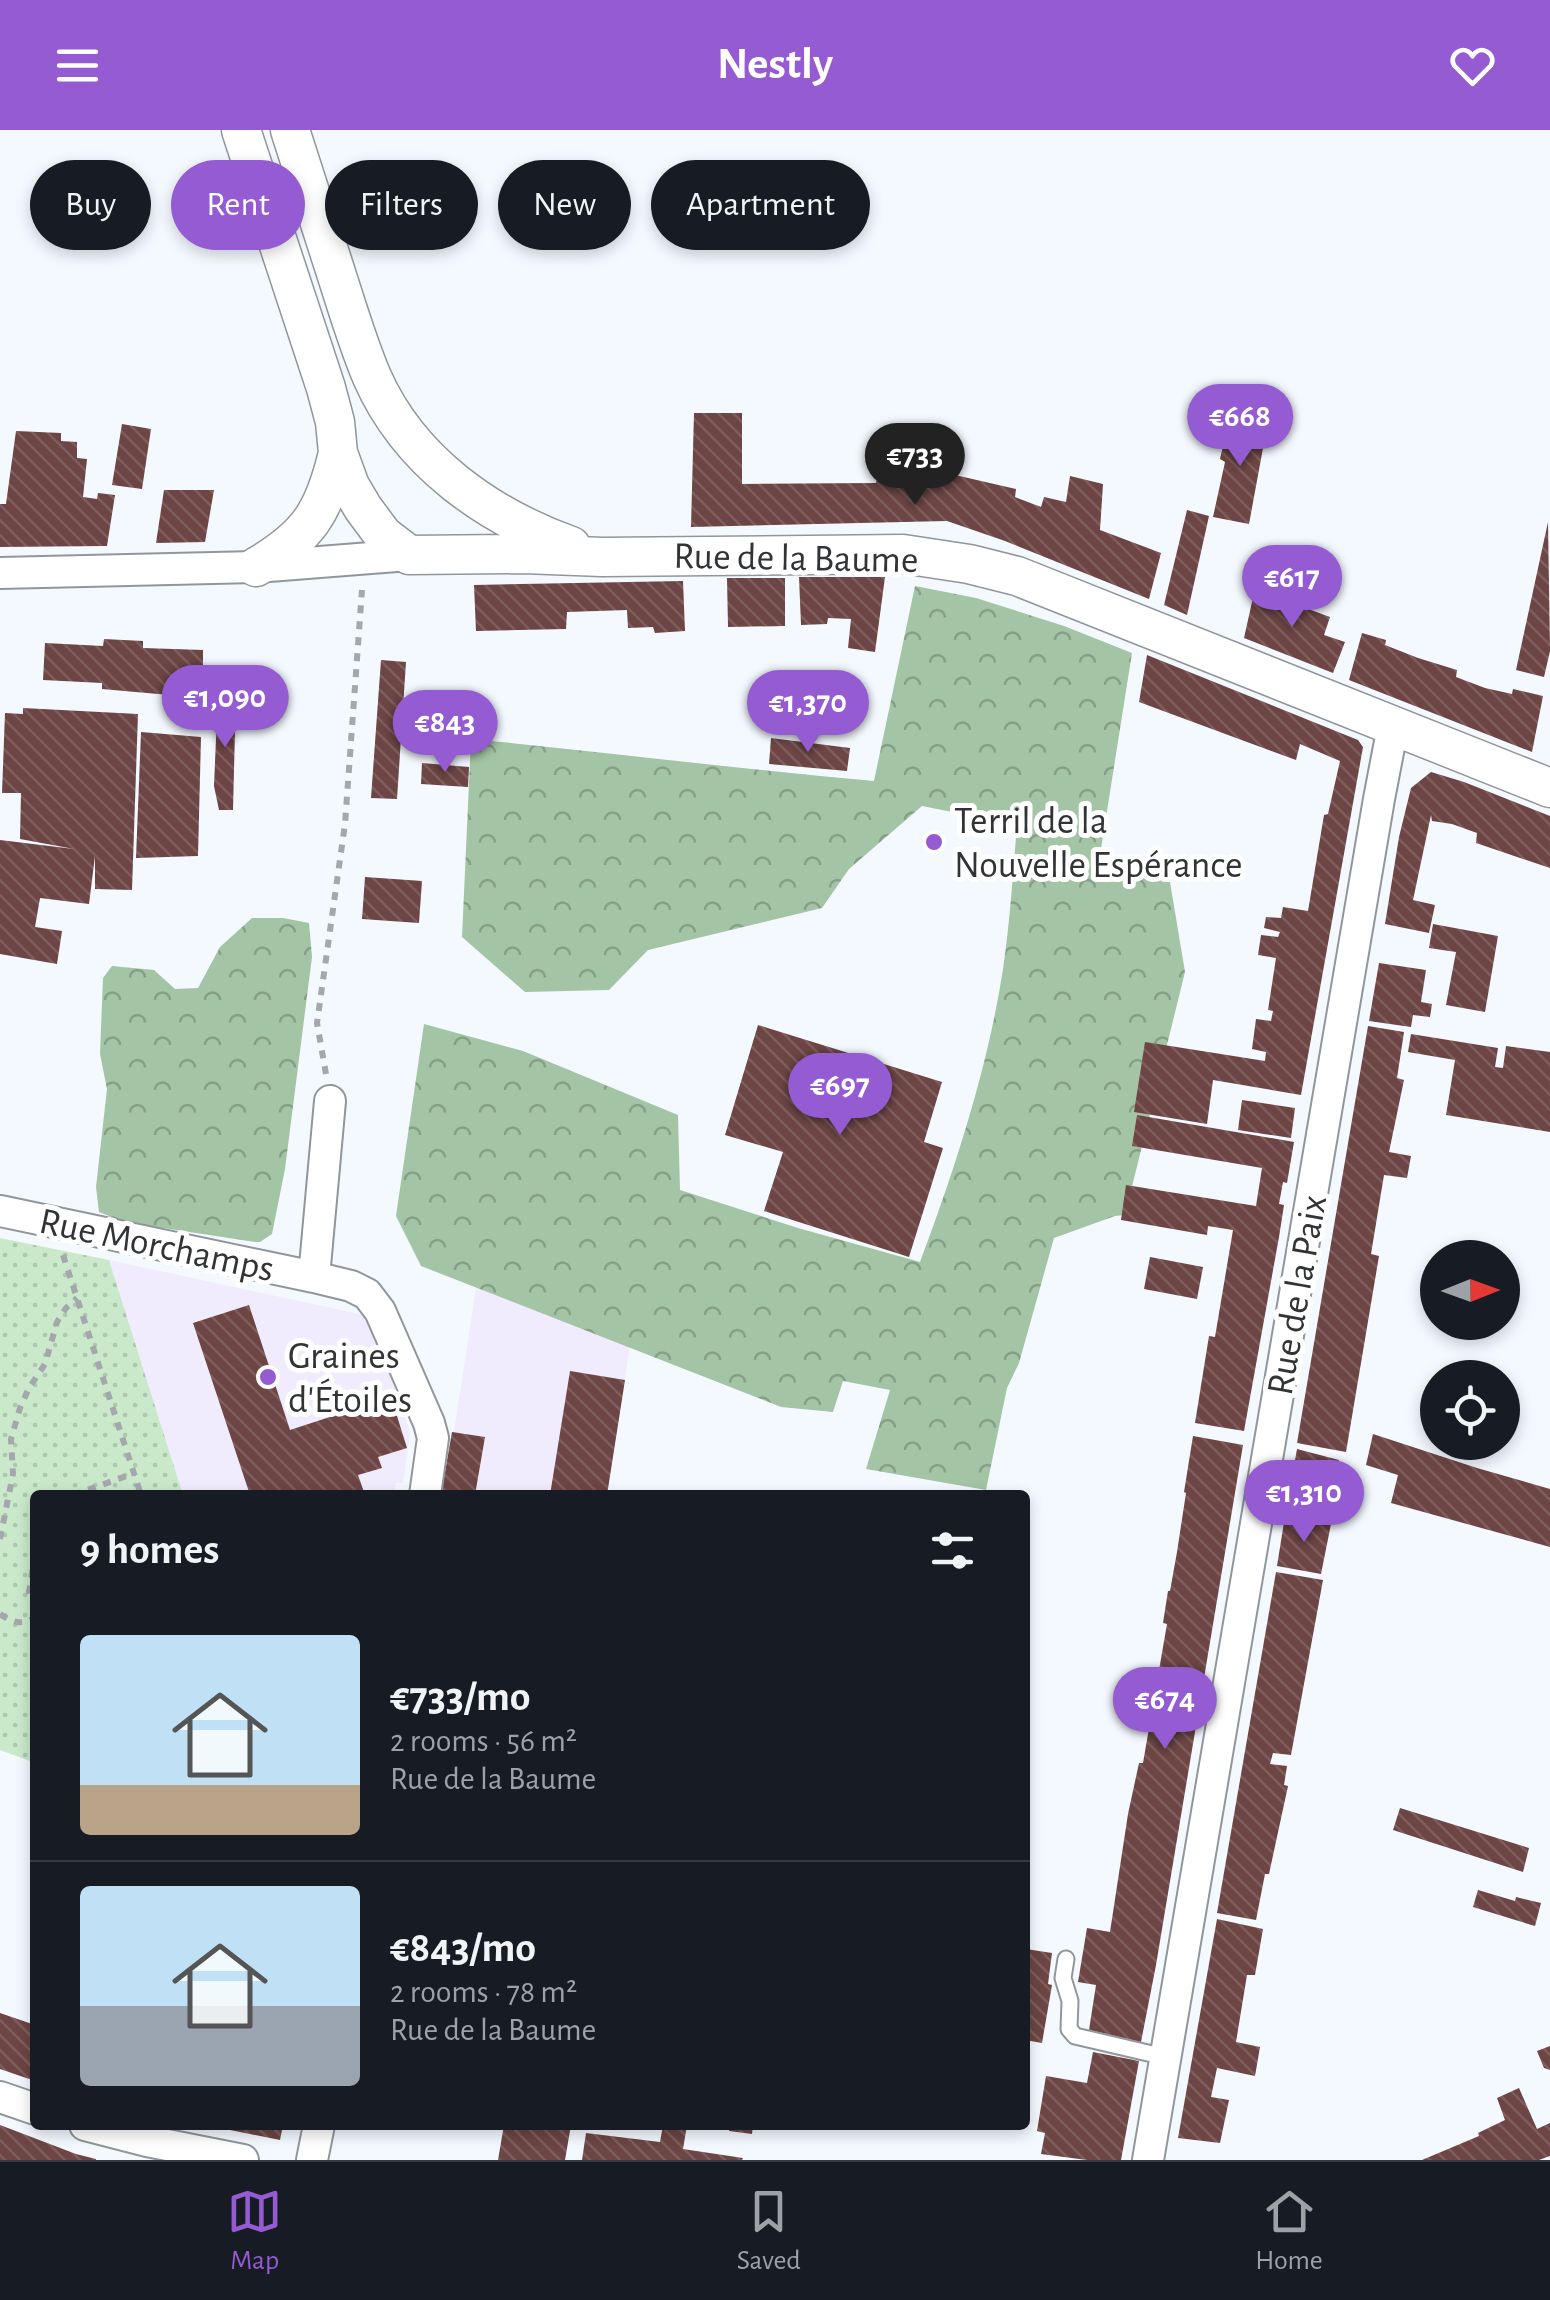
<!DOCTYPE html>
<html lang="en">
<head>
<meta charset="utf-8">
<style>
	:root { --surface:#171b24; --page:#20242c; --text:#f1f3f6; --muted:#9ea1a6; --line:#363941; --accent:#955bd2 }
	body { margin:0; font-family:"Alegreya Sans",sans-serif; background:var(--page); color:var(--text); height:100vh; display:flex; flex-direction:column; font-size:38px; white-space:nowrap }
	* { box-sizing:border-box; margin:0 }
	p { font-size:32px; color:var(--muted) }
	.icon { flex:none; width:55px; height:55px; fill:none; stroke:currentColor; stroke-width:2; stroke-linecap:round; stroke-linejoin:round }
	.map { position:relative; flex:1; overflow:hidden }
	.sheet { position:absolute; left:30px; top:1360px; width:1000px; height:640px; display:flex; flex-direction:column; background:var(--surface); border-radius:10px; box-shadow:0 5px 15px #0003 }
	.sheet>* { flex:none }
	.top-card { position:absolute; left:30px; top:30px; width:1000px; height:90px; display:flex; gap:20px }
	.needle { width:65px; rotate:89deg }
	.fabs { position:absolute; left:1420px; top:1110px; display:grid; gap:20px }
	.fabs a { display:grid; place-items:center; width:100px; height:100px; border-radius:50%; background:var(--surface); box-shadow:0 5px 15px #0003; font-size:50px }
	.price { position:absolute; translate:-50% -85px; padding:0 22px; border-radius:35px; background:var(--accent); color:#fff; font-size:32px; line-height:65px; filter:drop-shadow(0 2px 5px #0008) }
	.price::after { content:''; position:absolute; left:50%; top:60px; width:30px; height:22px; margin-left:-15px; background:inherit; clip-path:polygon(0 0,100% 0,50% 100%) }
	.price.active { background:#222; color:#fff }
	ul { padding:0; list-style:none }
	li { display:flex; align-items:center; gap:30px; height:250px; padding:0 50px }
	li+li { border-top:2px solid var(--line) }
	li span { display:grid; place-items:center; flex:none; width:280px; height:200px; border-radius:10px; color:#555 }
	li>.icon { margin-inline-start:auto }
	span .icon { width:120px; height:120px; fill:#fffc; stroke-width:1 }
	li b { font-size:42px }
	h2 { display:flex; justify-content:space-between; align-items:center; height:120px; padding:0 50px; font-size:42px }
	.tag { padding:0 35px; border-radius:45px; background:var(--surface); box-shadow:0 5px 15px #0003; font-size:35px; line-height:90px }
	.tag.active { background:var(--accent); color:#fff }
	header { display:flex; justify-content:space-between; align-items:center; height:130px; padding:0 50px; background:var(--accent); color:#fff; font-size:45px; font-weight:700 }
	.menu { display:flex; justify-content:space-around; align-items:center; height:140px; border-top:2px solid var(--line); background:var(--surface); font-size:28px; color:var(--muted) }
	.menu a { display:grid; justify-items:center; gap:5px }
	.menu .active { color:var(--accent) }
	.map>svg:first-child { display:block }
	.education { fill:#f0ebfd }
	.forest { fill:url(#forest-crowns) }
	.park { fill:url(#park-dots) }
	.building { fill:url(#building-back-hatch) }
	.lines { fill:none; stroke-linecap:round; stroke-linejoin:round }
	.service-casing { stroke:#91969b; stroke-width:19 }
	.minor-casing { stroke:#91969b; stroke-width:34 }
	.tertiary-casing { stroke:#91969b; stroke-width:41 }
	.path { stroke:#a4a7ac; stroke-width:6; stroke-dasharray:8 8; stroke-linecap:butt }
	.service { stroke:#fff; stroke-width:15 }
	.minor { stroke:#fff; stroke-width:30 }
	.tertiary { stroke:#fff; stroke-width:38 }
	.poi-dot { fill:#955bd2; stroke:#fff; stroke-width:4 }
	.labels { text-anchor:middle; stroke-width:10; stroke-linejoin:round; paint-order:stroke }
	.street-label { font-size:38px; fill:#313335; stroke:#fff }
	.poi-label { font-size:38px; fill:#313335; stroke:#fff; text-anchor:start }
</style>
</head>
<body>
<header><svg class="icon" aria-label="menu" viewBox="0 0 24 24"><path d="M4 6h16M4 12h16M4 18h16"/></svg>Nestly<svg class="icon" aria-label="heart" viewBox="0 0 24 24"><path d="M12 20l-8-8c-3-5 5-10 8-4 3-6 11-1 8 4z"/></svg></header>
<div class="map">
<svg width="1550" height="2030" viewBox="0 0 1550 2030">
	<defs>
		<pattern id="forest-crowns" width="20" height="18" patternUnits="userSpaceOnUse" patternTransform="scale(2.5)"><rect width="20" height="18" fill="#a3c4a5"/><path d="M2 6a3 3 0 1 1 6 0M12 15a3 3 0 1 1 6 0" fill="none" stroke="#85a087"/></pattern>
		<pattern id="park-dots" width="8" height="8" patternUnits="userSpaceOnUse" patternTransform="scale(2.5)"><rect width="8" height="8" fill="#cae9cb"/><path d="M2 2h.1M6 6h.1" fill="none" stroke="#aec8af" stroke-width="1.8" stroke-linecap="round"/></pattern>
		<pattern id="building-back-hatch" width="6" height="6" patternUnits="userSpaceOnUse" patternTransform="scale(2.5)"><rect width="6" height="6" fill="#6c4544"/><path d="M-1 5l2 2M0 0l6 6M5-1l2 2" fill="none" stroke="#7d5e5d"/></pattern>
	</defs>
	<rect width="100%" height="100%" fill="#f4f9ff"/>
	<path class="education" d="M109 1130 364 1185 398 1265 410 1302 403 1353H396L394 1365H183Z
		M477 1152 636 1177 607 1365H442L452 1302 454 1301Z"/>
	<path class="forest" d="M915 456 976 468 1064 496 1132 523 1101 719 1170 752 1185 842 1125 1085 1115 1086 1054 1108 1019 1233 1007 1258 986 1360 866 1339 890 1260 843 1251 833 1282 781 1277 421 1136 396 1086 424 894 523 921 678 985 680 1060 798 1098 920 1132C955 1039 988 937 1003 839 1010 792 1013 743 1017 695L922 676 849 739 822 778 648 820 609 860 525 862 462 807 471 609C606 622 739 639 874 651Z
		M252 788H283L309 793 312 827 285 1039 272 1104 260 1112H255L124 1092 99 1082 96 1057 107 959 100 924 103 848 112 836 154 840 175 859 198 858 220 817Z"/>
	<path class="park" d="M0 1108 109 1130 183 1365H35V1633L0 1620Z"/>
	<path class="building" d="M694 283H742V354L876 353 877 347H912L914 340 955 345 1016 359 1015 367 1041 377 1044 367 1066 372 1070 346 1103 354 1100 400 1161 423 1149 469 1005 411 947 391 691 397Z
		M1234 286 1268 291 1249 394 1213 387 1225 332 1220 329 1227 298H1231Z
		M122 294 151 299 142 359 112 355Z
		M16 301 61 303V311L77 312V328L87 329 83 367 97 369 98 363 115 365 107 416 0 417V374H6Z
		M164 360H214L205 412 156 413Z
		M1187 380 1209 386 1187 485 1164 475Z
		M1548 392 1550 521 1544 547 1516 540Z
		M799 447H885L875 522 848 518 851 489 828 488 827 494 801 495Z
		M727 448H785V496L728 497Z
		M683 451 685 501 655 503 653 497 628 498 627 480 567 482 566 499 476 501 474 455Z
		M1256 454 1274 460 1273 466 1330 487 1324 505 1345 512 1333 543 1244 508Z
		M1362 503 1386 510 1385 515 1418 528 1457 540 1456 547 1485 558 1512 564 1513 559 1543 566 1532 622 1349 550Z
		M104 509 143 511V518L203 520V568L102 559V553L43 550 45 513 103 516Z
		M1147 525 1358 610 1363 617 1301 965 1213 950 1207 994 1134 982 1145 912 1265 931 1266 922 1252 919 1256 889 1271 891 1273 881 1268 880 1276 828 1258 825 1261 805 1278 807 1280 802 1264 798 1266 787 1281 788 1283 777 1308 781 1324 685 1328 684 1340 631 1300 614 1296 630 1139 572Z
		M381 530 406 532 397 669 371 668Z
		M236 561 233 680H219L214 656 218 562Z
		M23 578 138 584 132 760 95 759V726L89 774 40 768 35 797 62 801 57 834 0 824V710L74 719 20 709 21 663H2L5 583 23 584Z
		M141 602 201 607 198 726 136 728Z
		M771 608 850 618 847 641 769 634Z
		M422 633 469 637 468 657 421 654Z
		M1431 642 1464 652 1550 686V738L1476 713 1477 703 1452 694 1432 691 1431 685 1413 770 1435 775 1429 803 1385 794 1399 707 1411 658Z
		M365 747 422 751 419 793 362 789Z
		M1433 794 1498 806 1485 882 1446 875 1456 822 1429 818Z
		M1379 833 1426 840 1421 872 1432 874 1430 887 1413 885 1411 897 1369 891Z
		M758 895 942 952 924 1012 943 1018 909 1127 764 1081 783 1022 725 1005Z
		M1368 896 1404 902 1397 948 1404 950 1389 1022 1411 1026 1407 1048 1384 1045 1371 1124 1379 1126 1346 1322 1297 1313Z
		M1411 904 1498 918 1495 937 1503 938 1506 916 1550 922V1002L1446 985 1455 930 1408 922Z
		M1242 970 1295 978 1291 1008 1238 1000Z
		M1137 985 1294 1012 1287 1053 1283 1052 1279 1074 1284 1075 1279 1107 1244 1301 1195 1293 1209 1206 1215 1207 1233 1100 1208 1096 1207 1105 1121 1090 1126 1055 1256 1076 1262 1038 1132 1016Z
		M1150 1127 1203 1137 1197 1169 1144 1159Z
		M249 1175 290 1300 391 1267 407 1318 378 1327 382 1338 358 1345 365 1365H250L193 1193Z
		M570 1241 625 1250 607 1365H550Z
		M452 1302 485 1307 475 1365H441Z
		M1373 1304 1477 1338 1550 1359V1417L1391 1373 1398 1345 1366 1335Z
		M1193 1306 1243 1315 1156 1835 1141 1912 1089 1900 1096 1855 1078 1852 1087 1798 1110 1802 1128 1684 1139 1633H1143L1167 1494 1163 1493 1168 1461H1170L1177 1422 1186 1363 1184 1362Z
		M1297 1319 1339 1330 1331 1377 1288 1370Z
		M1285 1386 1331 1394 1321 1444 1277 1436Z
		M1276 1442 1323 1450 1291 1625 1273 1623 1270 1634 1287 1636 1284 1655 1288 1656 1269 1744H1265L1256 1790 1217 1783Z
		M1400 1678 1529 1718 1523 1742 1393 1700Z
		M1478 1760 1515 1771 1516 1767 1541 1773 1535 1796 1473 1777Z
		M1217 1789 1263 1799 1255 1845H1247L1236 1912 1260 1917 1255 1946 1217 1938 1211 1967 1229 1970 1220 2013 1178 2008Z
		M1026 1819 1052 1823 1048 1854 1052 1855 1042 1913 1025 1910Z
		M0 1883 35 1895V1951L0 1939Z
		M1550 1916V1940L1544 1938 1537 1921Z
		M1093 1922 1139 1931 1121 2030H1087L1041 2024 1045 2003 1037 2001 1046 1946 1087 1953Z
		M1519 1958 1537 1999 1550 1993V2026L1539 2030H1422L1479 2006 1478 2003 1505 1990 1497 1968Z
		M0 1995 76 2024 96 2029V2030H0Z
		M215 1995H283L280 2010 215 1997Z
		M504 1995H571L565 2030H498Z
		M663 1995H687L683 2019 743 2028 742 2030H582L586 2003 660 2012Z
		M730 1995H753L752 2004 729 2001Z"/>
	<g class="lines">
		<defs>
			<path id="service" d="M1066 1829 1063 1848 1070 1871 1069 1899 1075 1906 1165 1927"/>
			<path id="minor" d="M0 443 256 437 409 425
				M0 1081 314 1147 351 1156 367 1164 380 1181 429 1293 433 1308 425 1365
				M314 1147 330 971
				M0 1967 35 1979
				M85 1995 147 2011 243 2030
				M312 2030 319 1995
				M1148 2030 1379 669 1393 596"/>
			<path id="tertiary" d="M241 0 326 258 335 292 338 323 350 356 363 378 383 405 409 425 524 424 602 427 903 424 969 434 1017 446 1550 658
				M290 0C306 49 321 97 337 146 348 180 358 214 372 247 409 331 487 386 571 416
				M256 437C309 406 324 382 338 323"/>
		</defs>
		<use href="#service" class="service-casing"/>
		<use href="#minor" class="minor-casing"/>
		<use href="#tertiary" class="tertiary-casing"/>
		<path class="path" d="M326 944 317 893 345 694 362 460
			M63 1125 141 1365
			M73 1365 135 1343
			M0 1409 13 1344 11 1309 20 1278 29 1258 45 1234 57 1192 66 1178 77 1168
			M35 1424 29 1462 35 1478
			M0 1484C13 1493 21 1495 35 1488"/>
		<use href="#service" class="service"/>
		<use href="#minor" class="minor"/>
		<use href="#tertiary" class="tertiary"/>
	</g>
	<g class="poi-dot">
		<circle cx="934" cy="712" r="10"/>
		<circle cx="268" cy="1247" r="10"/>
	</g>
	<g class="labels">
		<g class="street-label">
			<text transform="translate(796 427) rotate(1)" y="13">Rue de la Baume</text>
			<text transform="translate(157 1114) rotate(12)" y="13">Rue Morchamps</text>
			<text transform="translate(1296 1165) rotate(-80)" y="13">Rue de la Paix</text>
		</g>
		<g class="poi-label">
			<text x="954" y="703">Terril de la<tspan x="954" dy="44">Nouvelle Espérance</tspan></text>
			<text x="288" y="1238">Graines<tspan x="288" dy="44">d'Étoiles</tspan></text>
		</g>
	</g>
</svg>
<div class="fabs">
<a><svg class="needle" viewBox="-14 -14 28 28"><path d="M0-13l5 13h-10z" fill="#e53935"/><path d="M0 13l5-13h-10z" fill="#9ea1a6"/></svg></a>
<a><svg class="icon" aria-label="locate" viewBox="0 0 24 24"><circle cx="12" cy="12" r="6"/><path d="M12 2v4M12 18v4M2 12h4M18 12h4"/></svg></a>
</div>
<b class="price" style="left:1240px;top:339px">€668</b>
<b class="price active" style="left:915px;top:378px">€733</b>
<b class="price" style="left:1292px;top:500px">€617</b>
<b class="price" style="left:225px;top:620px">€1,090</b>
<b class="price" style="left:808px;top:625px">€1,370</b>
<b class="price" style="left:445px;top:645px">€843</b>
<b class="price" style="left:840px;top:1008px">€697</b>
<b class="price" style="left:1304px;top:1415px">€1,310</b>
<b class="price" style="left:1165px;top:1622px">€674</b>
<div class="top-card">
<a class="tag">Buy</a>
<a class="tag active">Rent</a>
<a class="tag">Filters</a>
<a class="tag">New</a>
<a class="tag">Apartment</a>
</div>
<section class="sheet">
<h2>9 homes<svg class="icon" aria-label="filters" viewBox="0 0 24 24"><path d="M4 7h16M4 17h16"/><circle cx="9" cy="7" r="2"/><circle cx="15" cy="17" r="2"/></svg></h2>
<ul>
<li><span style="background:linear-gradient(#bfe0f5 75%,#b9a48a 0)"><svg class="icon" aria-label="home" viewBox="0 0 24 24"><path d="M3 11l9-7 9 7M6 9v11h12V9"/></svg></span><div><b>€733/mo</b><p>2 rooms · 56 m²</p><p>Rue de la Baume</p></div></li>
<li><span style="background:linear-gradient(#bfe0f5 60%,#9aa5b1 0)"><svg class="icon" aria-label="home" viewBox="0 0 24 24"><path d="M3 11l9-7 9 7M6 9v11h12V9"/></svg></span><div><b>€843/mo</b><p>2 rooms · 78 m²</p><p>Rue de la Baume</p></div></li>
</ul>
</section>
</div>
<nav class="menu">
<a class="active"><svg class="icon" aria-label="map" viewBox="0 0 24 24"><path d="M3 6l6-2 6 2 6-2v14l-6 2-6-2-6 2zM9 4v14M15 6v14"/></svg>Map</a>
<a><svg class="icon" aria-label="saved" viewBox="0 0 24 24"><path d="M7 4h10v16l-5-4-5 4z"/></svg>Saved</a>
<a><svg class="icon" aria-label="home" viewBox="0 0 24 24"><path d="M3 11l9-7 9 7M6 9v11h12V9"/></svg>Home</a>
</nav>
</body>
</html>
